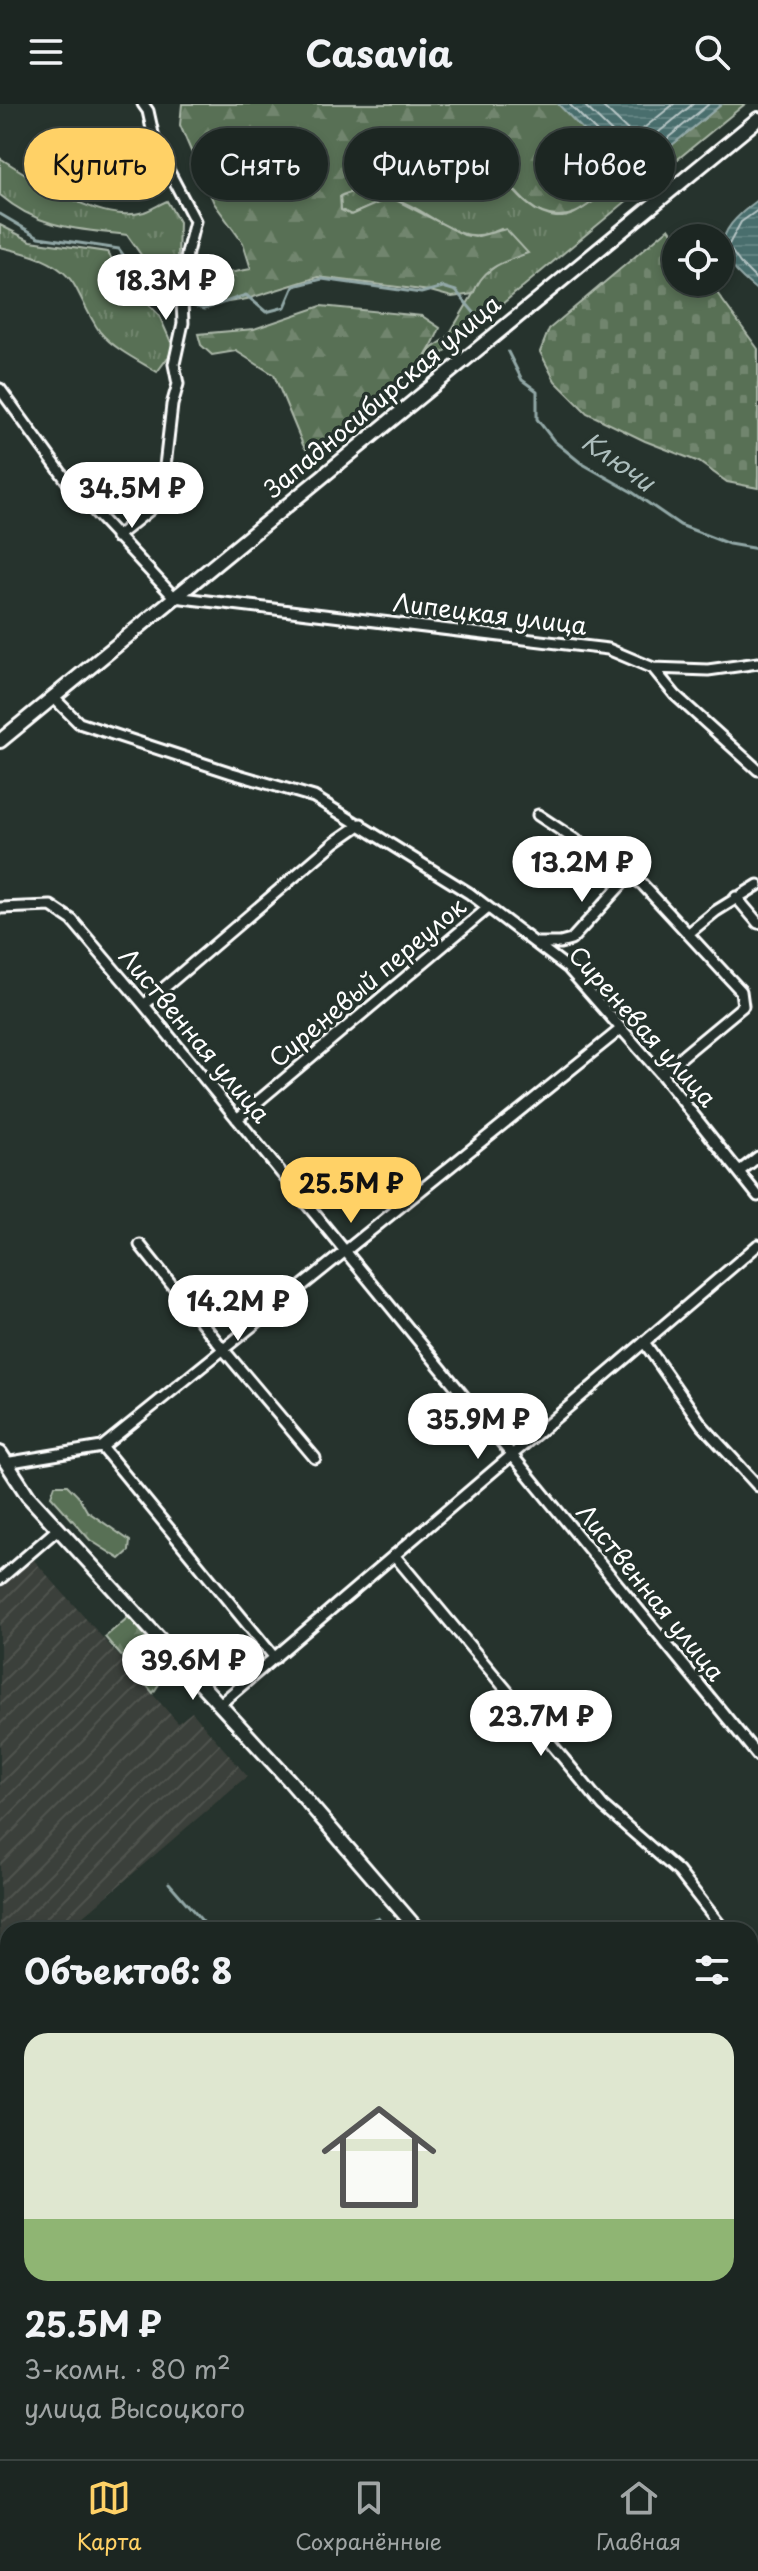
<!DOCTYPE html>
<html lang="ru">
<head>
<meta charset="utf-8">
<style>
	:root { --surface:#1c2622; --page:#29322f; --text:#f1f3f6; --muted:#a0a5a5; --line:#3a4340; --accent:#ffd166 }
	body { margin:0; font-family:"Playpen Sans",sans-serif; background:var(--page); color:var(--text); height:100vh; display:flex; flex-direction:column; font-size:30px; white-space:nowrap }
	* { box-sizing:border-box; margin:0 }
	p { font-size:26px; color:var(--muted) }
	.icon { flex:none; width:44px; height:44px; fill:none; stroke:currentColor; stroke-width:2; stroke-linecap:round; stroke-linejoin:round }
	.map { position:relative; flex:1; overflow:hidden }
	.details { position:absolute; left:0px; top:1818px; width:758px; height:538px; display:flex; flex-direction:column; background:var(--surface); border-radius:24px 24px 0 0; box-shadow:0 4px 12px #0003,0 0 0 2px var(--line) }
	.details>* { flex:none }
	.hud { position:absolute; left:24px; top:24px; width:710px; height:72px; display:flex; gap:16px }
	.fabs { position:absolute; left:662px; top:120px; display:grid; gap:16px }
	.fabs a { display:grid; place-items:center; width:72px; height:72px; border-radius:50%; background:var(--surface); box-shadow:0 4px 12px #0003,0 0 0 2px var(--line); font-size:40px }
	.price { position:absolute; translate:-50% -68px; padding:0 18px; border-radius:28px; background:#fff; color:#222; font-size:26px; line-height:52px; filter:drop-shadow(0 2px 4px #0008) }
	.price::after { content:''; position:absolute; left:50%; top:48px; width:24px; height:18px; margin-left:-12px; background:inherit; clip-path:polygon(0 0,100% 0,50% 100%) }
	.price.selected { background:var(--accent); color:#111 }
	ul { padding:0; list-style:none }
	li { display:grid; align-content:center; gap:16px; height:424px; padding:0 24px }
	li span { display:grid; place-items:center; height:248px; border-radius:24px; color:#555 }
	li>.icon { margin-inline-start:auto }
	span .icon { width:144px; height:144px; fill:#fffc; stroke-width:1 }
	li b { font-size:34px }
	h2 { display:flex; justify-content:space-between; align-items:center; height:96px; padding:0 24px; font-size:34px }
	.pill { padding:0 28px; border-radius:36px; background:var(--surface); box-shadow:0 4px 12px #0003,0 0 0 2px var(--line); font-size:28px; line-height:72px }
	.pill.selected { background:var(--accent); color:#111 }
	header { display:flex; justify-content:space-between; align-items:center; height:104px; padding:0 24px; background:var(--surface); font-size:36px; font-weight:700 }
	.dock { display:flex; justify-content:space-around; align-items:center; height:112px; border-top:2px solid var(--line); background:var(--surface); font-size:22px; color:var(--muted) }
	.dock a { display:grid; justify-items:center; gap:4px }
	.dock .selected { color:var(--accent) }
	.map>svg:first-child { display:block }
	.industrial { fill:url(#industrial-furrows) }
	.grass { fill:url(#grass-tufts); stroke:#acb8aa; stroke-width:2 }
	.forest { fill:url(#forest-firs); stroke:#acb8aa; stroke-width:2 }
	.cemetery { fill:url(#cemetery-stones); stroke:#acb8aa; stroke-width:2 }
	.water { fill:url(#water-rules); stroke:#92a8a7; stroke-width:2 }
	.lines { fill:none; stroke-linecap:round; stroke-linejoin:round }
	.shore { stroke:#b6c5c5; stroke-width:2 }
	.stream { stroke:#92a8a7; stroke-width:3 }
	.street-casing { stroke:#fff; stroke-width:15 }
	.secondary-casing { stroke:#fff; stroke-width:18 }
	.street { stroke:#26332d; stroke-width:9 }
	.secondary { stroke:#26332d; stroke-width:12 }
	.labels { text-anchor:middle; stroke-width:7; stroke-linejoin:round; paint-order:stroke }
	.street-label { font-size:24px; fill:#fff; stroke:#26332d }
	.water-label { font-size:26px; font-style:italic; fill:#adbebd; stroke:#26332d }
</style>
</head>
<body>
<header><svg class="icon" aria-label="menu" viewBox="0 0 24 24"><path d="M4 6h16M4 12h16M4 18h16"/></svg>Casavia<svg class="icon" aria-label="search" viewBox="0 0 24 24"><circle cx="10" cy="10" r="6"/><path d="M15 15l6 6"/></svg></header>
<div class="map">
<svg width="758" height="2355" viewBox="0 0 758 2355">
	<defs>
		<pattern id="industrial-furrows" width="10" height="10" patternUnits="userSpaceOnUse" patternTransform="scale(2)"><rect width="10" height="10" fill="#3b403a"/><path d="M-1 1l2-2M0 10L10 0M9 11l2-2" fill="none" stroke="#4f534e"/></pattern>
		<pattern id="grass-tufts" width="24" height="20" patternUnits="userSpaceOnUse" patternTransform="scale(2)"><rect width="24" height="20" fill="#587054"/><path d="M3 7l-1-3M5 7V3M7 7l1-3M15 17l-1-3M17 17v-4M19 17l1-3" fill="none" stroke="#71856e"/></pattern>
		<pattern id="forest-firs" width="22" height="20" patternUnits="userSpaceOnUse" patternTransform="scale(2)"><rect width="22" height="20" fill="#587054"/><path d="M5 1l3.5 6h-7zM16 11l3.5 6h-7z" fill="#71856e"/></pattern>
		<pattern id="cemetery-stones" width="16" height="16" patternUnits="userSpaceOnUse" patternTransform="scale(2)"><rect width="16" height="16" fill="#587054"/><path d="M2 7V4a2 2 0 0 1 4 0v3zM10 15v-3a2 2 0 0 1 4 0v3z" fill="#71856e"/></pattern>
		<pattern id="water-rules" width="6" height="5" patternUnits="userSpaceOnUse" patternTransform="scale(2)"><rect width="6" height="5" fill="#496e6d"/><path d="M0 2.5h6" fill="none" stroke="#648483"/></pattern>
	</defs>
	<rect width="100%" height="100%" fill="#26332d"/>
	<filter id="ink" filterUnits="userSpaceOnUse"><feTurbulence type="fractalNoise" baseFrequency=".0125" numOctaves="2"/><feDisplacementMap in="SourceGraphic" scale="16" xChannelSelector="R" yChannelSelector="G"/><feConvolveMatrix kernelMatrix="1 2 1 2 8 2 1 2 1" color-interpolation-filters="sRGB"/></filter>
	<g filter="url(#ink)">
		<path class="industrial" d="M33 1455 178 1619 192 1608 247 1672 67 1826H8V1876L0 1883V1484Z"/>
		<path class="grass" d="M467 48C503 57 516 109 556 113 588 115 597 76 629 95L403 282 432 244 447 234 473 190 480 174 500 159 527 149 501 125C456 146 436 108 395 95L385 96 351 111 341 106 340 92 408 70 433 68 453 52Z
			M0 54C35 76 101 121 144 108 152 105 160 100 167 97L179 118 177 194 158 175 127 131C77 125 40 125 0 91Z
			M0 121 31 137 107 148 132 183 159 211 174 245 157 268C139 257 114 245 100 228 90 214 84 199 76 184 62 157 27 149 0 143Z
			M55 1381H67L79 1393 87 1407 130 1437 129 1447 120 1455 90 1436 51 1392Z"/>
		<path class="forest" d="M182 0H558L617 60 644 64 722 0H745L629 95C598 77 589 114 557 112 522 111 506 67 482 52 462 39 449 59 434 67 426 72 418 70 410 70 403 71 345 89 340 92L341 106 351 111 385 96 394 95 464 131 475 133 506 125 528 149C501 159 484 162 473 190L452 193 430 187 318 173 247 195 202 202 201 174 251 165 243 139 214 99 194 54 180 21Z
			M321 202 422 212 440 224C417 282 360 318 314 356L303 341 274 271 236 247 212 251 201 241 198 230 254 225Z
			M132 1510 174 1558 153 1589 105 1533Z"/>
		<path class="cemetery" d="M669 124 676 134V178H709L758 245V384L727 378 699 358 645 337 587 309 555 277 540 248 549 225Z"/>
		<path class="water" d="M558 0H722L644 64 627 66 617 60Z
			M758 96V187C713 151 710 131 758 96Z"/>
		<g class="lines">
			<path class="shore" d="M569 0 622 53 629 57 641 56 709 0
				M583 0 632 47 637 46 693 0
				M600 0 634 32 674 0
				M758 106 741 118 728 142 740 159 758 177"/>
			<path class="stream" d="M0 110 39 133 119 145 147 184 176 199
				M191 201 204 205 246 191 266 208 285 203 294 182 322 175 421 189 443 183 456 187 476 211
				M508 248 522 276 537 287V315L554 337 581 359 632 388 680 421 729 440 758 445
				M169 1779 210 1826
				M334 1826 378 1814 388 1826
				M750 1865 758 1857
				M0 2215 8 2214"/>
			<defs>
				<path id="street" d="M0 285 70 381 174 493 608 545 653 564 675 591 758 666
					M116 433 151 405 165 362 172 301 178 280 174 260 183 219 182 197 187 149 195 117 156 43 148 7 143 0
					M653 564 708 566 758 559
					M53 593 79 619 232 669 314 693 469 789 568 864 661 970 758 1092
					M538 711 642 780 741 887 743 902 661 970
					M736 793 758 819
					M0 804 51 802 72 816 144 901 758 1652
					M689 829 716 807 758 781
					M537 839H560L571 836 630 771
					M144 901 335 738 361 720
					M237 1015 488 804
					M740 1067 758 1053
					M140 1141 223 1245 315 1354
					M644 1238 702 1321 758 1382
					M102 1343 275 1554
					M5 1359 102 1343 621 925
					M394 1451 603 1702 679 1768 724 1826
					M0 1475 59 1424
					M220 1600 758 1141
					M750 1993 758 1987"/>
				<path id="secondary" d="M0 637 758 15
					M0 1349 28 1392 288 1675 418 1826
					M750 2209 758 2218
					M750 2222 758 2231"/>
			</defs>
			<use href="#street" class="street-casing"/>
			<use href="#secondary" class="secondary-casing"/>
			<use href="#street" class="street"/>
			<use href="#secondary" class="secondary"/>
		</g>
	</g>
	<g class="labels">
		<g class="street-label">
			<text transform="translate(383 293) rotate(-40)" y="8">Западносибирская улица</text>
			<text transform="translate(490 511) rotate(7)" y="8">Липецкая улица</text>
			<text transform="translate(368 879) rotate(-40)" y="8">Сиреневый переулок</text>
			<text transform="translate(642 923) rotate(48)" y="8">Сиреневая улица</text>
			<text transform="translate(194 932) rotate(50)" y="8">Лиственная улица</text>
			<text transform="translate(650 1489) rotate(51)" y="8">Лиственная улица</text>
		</g>
		<g class="water-label">
			<text transform="translate(618 358) rotate(35)" y="9">Ключи</text>
		</g>
	</g>
</svg>
<div class="fabs">
<a><svg class="icon" aria-label="locate" viewBox="0 0 24 24"><circle cx="12" cy="12" r="6"/><path d="M12 2v4M12 18v4M2 12h4M18 12h4"/></svg></a>
</div>
<b class="price" style="left:166px;top:218px">18.3M ₽</b>
<b class="price" style="left:132px;top:426px">34.5M ₽</b>
<b class="price" style="left:582px;top:800px">13.2M ₽</b>
<b class="price selected" style="left:351px;top:1121px">25.5M ₽</b>
<b class="price" style="left:238px;top:1239px">14.2M ₽</b>
<b class="price" style="left:478px;top:1357px">35.9M ₽</b>
<b class="price" style="left:193px;top:1598px">39.6M ₽</b>
<b class="price" style="left:541px;top:1654px">23.7M ₽</b>
<div class="hud">
<a class="pill selected">Купить</a>
<a class="pill">Снять</a>
<a class="pill">Фильтры</a>
<a class="pill">Новое</a>
</div>
<section class="details">
<h2>Объектов: 8<svg class="icon" aria-label="filters" viewBox="0 0 24 24"><path d="M4 7h16M4 17h16"/><circle cx="9" cy="7" r="2"/><circle cx="15" cy="17" r="2"/></svg></h2>
<ul>
<li><span style="background:linear-gradient(#dfe7d0 75%,#8fb573 0)"><svg class="icon" aria-label="home" viewBox="0 0 24 24"><path d="M3 11l9-7 9 7M6 9v11h12V9"/></svg></span><div><b>25.5M ₽</b><p>3-комн. · 80 m²</p><p>улица Высоцкого</p></div></li>
</ul>
</section>
</div>
<nav class="dock">
<a class="selected"><svg class="icon" aria-label="map" viewBox="0 0 24 24"><path d="M3 6l6-2 6 2 6-2v14l-6 2-6-2-6 2zM9 4v14M15 6v14"/></svg>Карта</a>
<a><svg class="icon" aria-label="saved" viewBox="0 0 24 24"><path d="M7 4h10v16l-5-4-5 4z"/></svg>Сохранённые</a>
<a><svg class="icon" aria-label="home" viewBox="0 0 24 24"><path d="M3 11l9-7 9 7M6 9v11h12V9"/></svg>Главная</a>
</nav>
</body>
</html>
